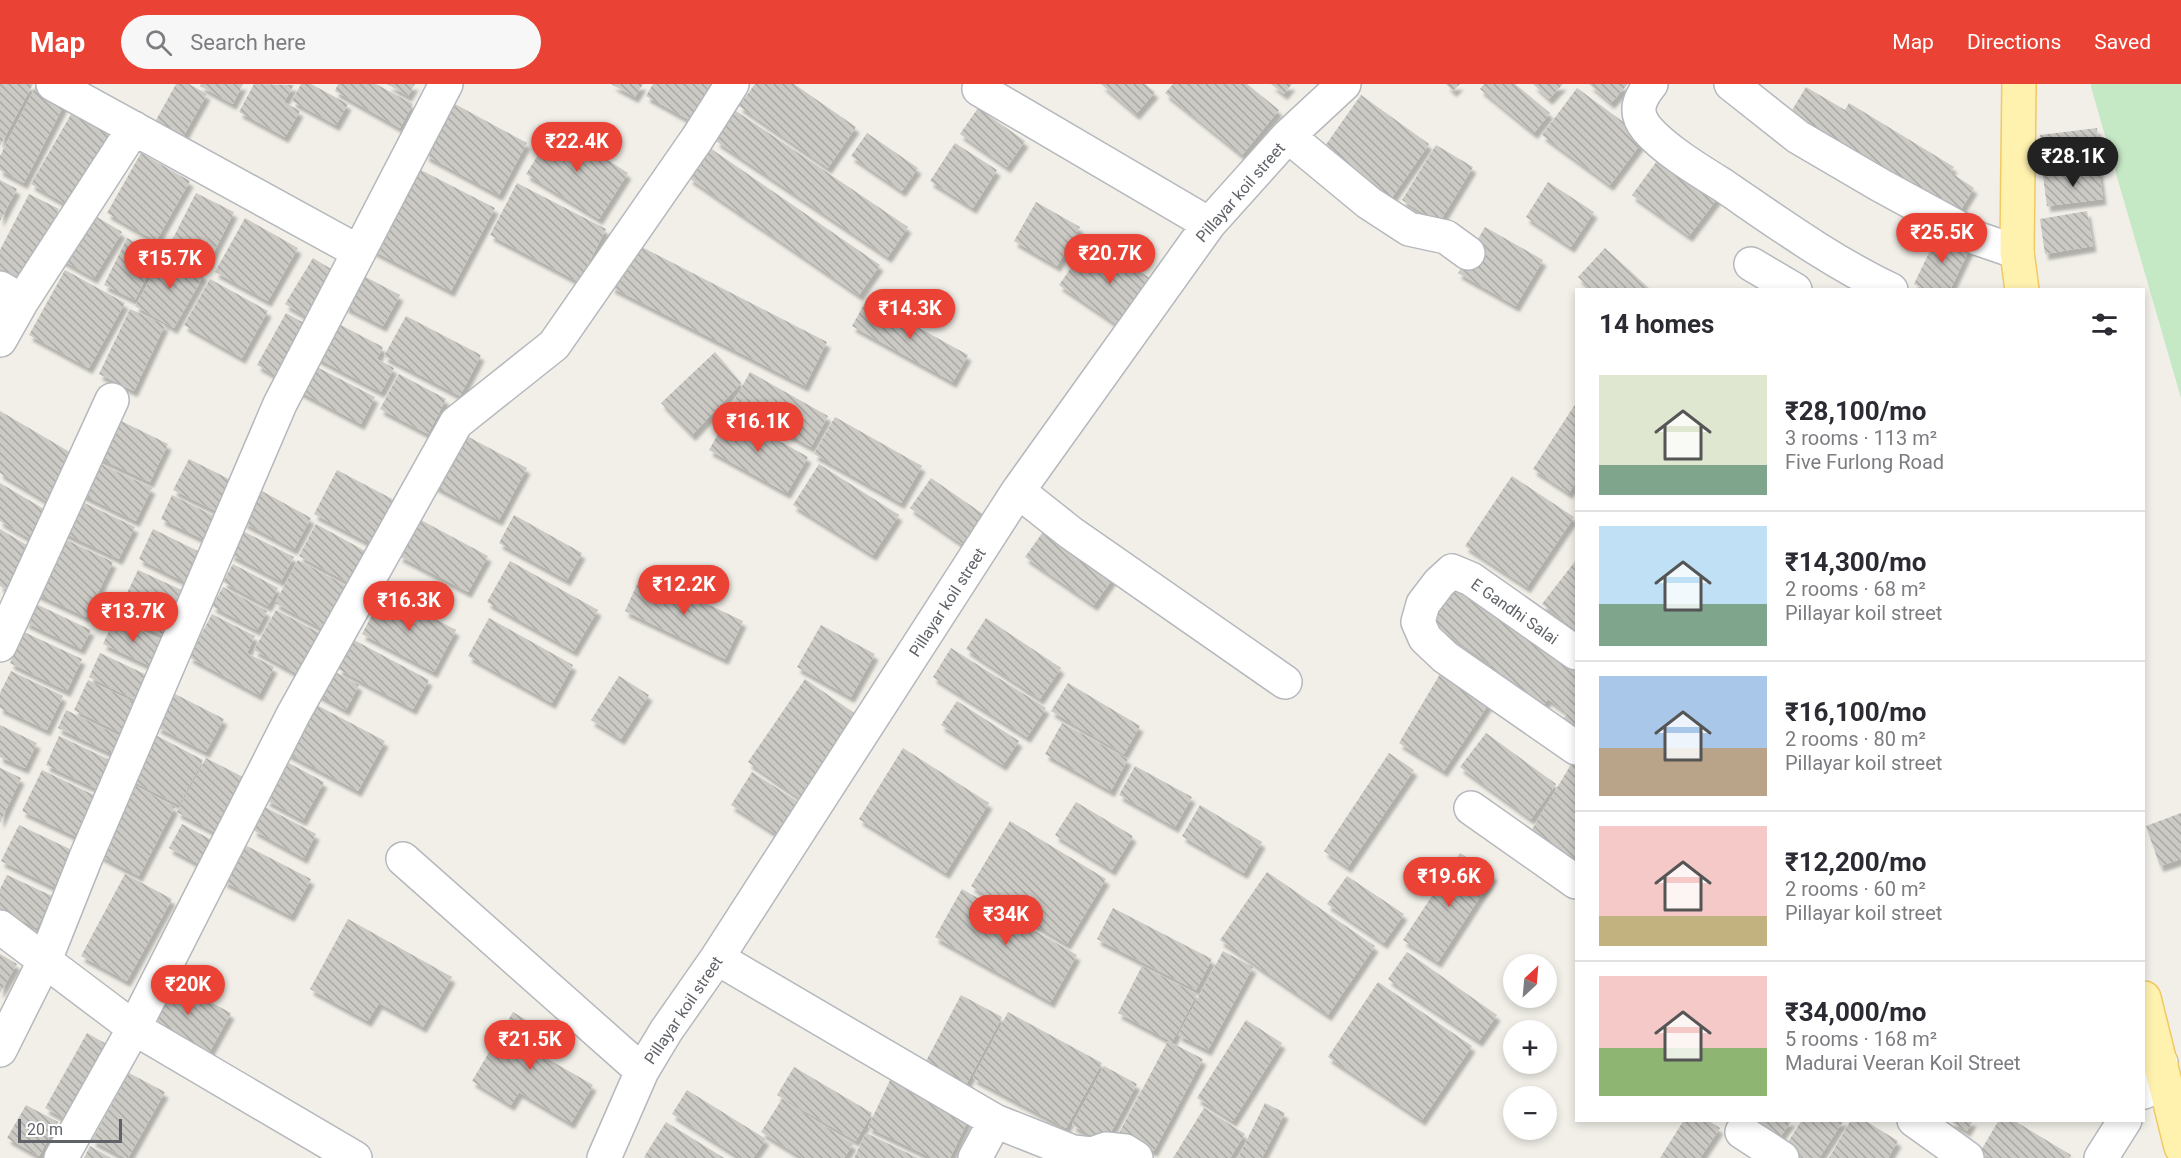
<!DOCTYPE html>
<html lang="en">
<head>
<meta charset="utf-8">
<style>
	:root { --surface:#fff; --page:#f7f7f7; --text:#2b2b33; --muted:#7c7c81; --line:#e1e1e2; --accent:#ea4335 }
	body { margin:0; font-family:Roboto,sans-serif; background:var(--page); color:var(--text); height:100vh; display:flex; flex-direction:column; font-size:22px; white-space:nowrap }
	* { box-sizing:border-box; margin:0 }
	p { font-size:20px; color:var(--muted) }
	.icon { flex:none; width:33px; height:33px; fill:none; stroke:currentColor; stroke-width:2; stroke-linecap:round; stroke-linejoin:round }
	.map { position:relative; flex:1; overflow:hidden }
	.panel { position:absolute; left:1575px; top:204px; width:570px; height:834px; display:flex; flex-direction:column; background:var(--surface); border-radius:0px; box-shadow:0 3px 9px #0003 }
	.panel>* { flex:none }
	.needle { width:39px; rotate:26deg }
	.fabs { position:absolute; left:1503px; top:870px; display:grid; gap:12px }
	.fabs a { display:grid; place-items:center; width:54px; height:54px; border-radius:50%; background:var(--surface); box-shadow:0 3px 9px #0003; font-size:30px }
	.scale { position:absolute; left:18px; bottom:15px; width:104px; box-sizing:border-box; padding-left:6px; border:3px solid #5f6368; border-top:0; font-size:16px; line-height:21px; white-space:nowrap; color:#5f6368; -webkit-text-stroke:4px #fff; paint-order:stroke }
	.price { position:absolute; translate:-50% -51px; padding:0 14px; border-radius:21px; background:var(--accent); color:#fff; font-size:20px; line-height:39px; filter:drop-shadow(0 2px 3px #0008) }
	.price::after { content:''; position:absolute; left:50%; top:36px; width:18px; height:14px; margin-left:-9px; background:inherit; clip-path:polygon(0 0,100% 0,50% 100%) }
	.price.selected { background:#222; color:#fff }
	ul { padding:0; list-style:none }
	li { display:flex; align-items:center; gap:18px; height:150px; padding:0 24px }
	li+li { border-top:2px solid var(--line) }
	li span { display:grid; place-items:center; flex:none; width:168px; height:120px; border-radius:0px; color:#555 }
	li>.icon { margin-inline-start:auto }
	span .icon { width:72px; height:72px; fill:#fffc; stroke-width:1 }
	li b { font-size:26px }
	h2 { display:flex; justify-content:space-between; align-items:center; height:72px; padding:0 24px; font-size:26px }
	header { display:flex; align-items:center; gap:36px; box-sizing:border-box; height:84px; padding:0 30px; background:var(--accent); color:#fff }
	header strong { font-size:28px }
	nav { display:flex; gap:33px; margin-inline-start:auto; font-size:21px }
	.search { width:420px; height:54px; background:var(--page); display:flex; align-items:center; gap:15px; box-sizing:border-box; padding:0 21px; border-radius:33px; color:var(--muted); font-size:22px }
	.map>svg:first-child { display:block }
	.grass { fill:#c5e8c5 }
	.building { fill:url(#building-back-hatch); filter:url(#shadow) }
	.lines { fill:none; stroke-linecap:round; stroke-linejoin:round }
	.minor-casing { stroke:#b5b8bc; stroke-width:36 }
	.major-casing { stroke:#f2c960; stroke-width:36 }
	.minor { stroke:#fff; stroke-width:33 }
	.major { stroke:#fff2af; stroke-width:33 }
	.labels { text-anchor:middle; stroke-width:5; stroke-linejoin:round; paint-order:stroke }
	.street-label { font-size:16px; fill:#5f6368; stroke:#fff }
</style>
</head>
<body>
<header>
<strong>Map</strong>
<div class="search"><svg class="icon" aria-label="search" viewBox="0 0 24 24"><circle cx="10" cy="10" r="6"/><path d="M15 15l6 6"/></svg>Search here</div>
<nav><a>Map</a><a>Directions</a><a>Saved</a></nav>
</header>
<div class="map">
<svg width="2181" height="1074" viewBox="0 0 2181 1074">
	<defs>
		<pattern id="building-back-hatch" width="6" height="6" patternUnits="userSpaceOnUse" patternTransform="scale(1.5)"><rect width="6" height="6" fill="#cccac5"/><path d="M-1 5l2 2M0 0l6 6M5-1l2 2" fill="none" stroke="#a9a8a4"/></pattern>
		<filter id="shadow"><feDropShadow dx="3.5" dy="6" stdDeviation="1.5" flood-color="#0004"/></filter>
	</defs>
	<rect width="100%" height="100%" fill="#f1efe8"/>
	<path class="grass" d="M2091 0H2181V314L2091 3Z"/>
	<path class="building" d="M0 0H33L0 62Z
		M37 0 68 13 24 99 0 86V72Z
		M176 0H189L207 10 178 62 150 47Z
		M201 0H243L233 20 200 2Z
		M254 0 294 1 284 18 300 27 285 53 239 28Z
		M301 0H311L348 20 336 41 292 17Z
		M338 0H376L413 20 400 44 335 7Z
		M387 0H415L408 12Z
		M611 0H643L635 13Z
		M653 0H712L691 37 646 12Z
		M755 0H794L856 43 828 84 739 22Z
		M1101 0H1145L1155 8 1136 30Z
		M1173 0H1247L1279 26 1242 71 1165 9Z
		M1271 0H1292L1284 10Z
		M1446 0H1460L1453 7Z
		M1484 0H1515L1550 29 1534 49 1480 5Z
		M1533 0H1563L1549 15Z
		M1589 0H1628L1611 19Z
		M1806 3 1845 26 1849 19 1954 83 1950 88 1974 104 1954 137 1786 36Z
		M1577 4 1645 54 1610 101 1542 51Z
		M1361 11 1429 60 1389 118 1320 69Z
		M453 19 527 59 499 111 425 71Z
		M978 24 1025 57 1007 83 960 50Z
		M74 25 113 47 69 122 31 100Z
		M736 27 908 143 888 173 716 57Z
		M556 43 628 89 599 135 526 90Z
		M2097 44 2101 79 2044 86 2040 51Z
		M867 49 918 84 902 107 851 72Z
		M955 59 997 86 973 124 930 97Z
		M1436 61 1473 83 1439 139 1402 116Z
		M710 64 880 181 859 211 689 94Z
		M1665 66 1722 108 1689 152 1632 111Z
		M141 69 190 97 156 157 107 129Z
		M415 83 495 124 451 207 372 166Z
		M2099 85 2103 115 2047 122 2043 92Z
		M0 96 17 105 0 137Z
		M1548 98 1594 128 1571 163 1526 133Z
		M517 99 606 145 579 198 490 151Z
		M196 109 234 128 208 180 170 160Z
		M29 110 59 125 21 199 0 188V166Z
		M1036 118 1080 143 1057 182 1014 157Z
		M87 127 122 148 94 194 59 174Z
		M2087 127 2093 162 2045 170 2040 135Z
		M245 134 298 164 268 217 215 188Z
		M1485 143 1543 176 1516 222 1458 189Z
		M1939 148 1970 164 1950 206H1926L1914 200Z
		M127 154 158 169 135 216 104 201Z
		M1091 155 1160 201 1128 248 1059 201Z
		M634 159 827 258 805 302 611 203Z
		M1605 164 1651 206H1592L1578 193Z
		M166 168 204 191 174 244 135 222Z
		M313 174 341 191 314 237 285 220Z
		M65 186 125 219 89 284 29 251Z
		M360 190 400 211 383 242 344 222Z
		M210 195 268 227 242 274 184 241Z
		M867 215 968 271 953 298 852 242Z
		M130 225 165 241 134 307 99 290Z
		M286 229 313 244 283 296 257 281Z
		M406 232 481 271 460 312 384 272Z
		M333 237 383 263 377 275 394 284 381 308 315 273Z
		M715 268 741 299 692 351 661 319Z
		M311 280 375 313 361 340 297 306Z
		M750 288 828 332 811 363 733 319Z
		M399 290 446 315 428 350 380 325Z
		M1576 319V398L1569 409 1533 385Z
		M0 327 80 374 53 421 0 389Z
		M730 329 808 373 787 409 709 366Z
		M109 331 168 360 150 398 90 370Z
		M835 333 922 382 901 419 814 370Z
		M461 349 527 384 499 436 433 401Z
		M189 375 235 398 220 429 173 406Z
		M92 376 152 404 136 437 77 408Z
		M819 380 899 431 873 471 793 421Z
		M337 386 398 418 375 462 314 430Z
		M1512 392 1574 433 1527 503 1465 462Z
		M931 394 983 430 962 460 910 424Z
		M0 399 54 431 37 459 0 437Z
		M260 406 311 434 294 465 243 438Z
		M172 411 224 437 213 460 161 435Z
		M72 413 135 443 119 475 56 445Z
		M514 431 582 469 567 496 499 459Z
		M419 435 488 472 468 508 399 472Z
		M1050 438 1118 487 1094 521 1025 473Z
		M316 440 367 468 351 500 299 472Z
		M0 445 35 466 11 508 0 502Z
		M153 445 208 472 193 502 139 475Z
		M243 447 294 473 281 497 230 470Z
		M56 451 113 478 86 533 29 506Z
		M298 476 352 505 328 548 275 519Z
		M1576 476V546L1542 520Z
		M510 477 598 526 574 567 487 518Z
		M233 480 278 504 268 522 223 498Z
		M138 486 186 508 165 553 117 530Z
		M642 489 743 537 725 575 625 527Z
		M1460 495 1576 579V652L1560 640 1567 629 1548 615 1541 625 1487 586 1491 581 1429 537Z
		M223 503 267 527 257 546 212 522Z
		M384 508 456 546 434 588 362 550Z
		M34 519 91 546 81 565 25 538Z
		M276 526 327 553 305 594 254 566Z
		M212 530 255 552 247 569 274 583 259 611 189 573Z
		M115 534 164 558 152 583 103 560Z
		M489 534 573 581 552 619 468 572Z
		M986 534 1061 584 1040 615 966 565Z
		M821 541 875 570 851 613 797 583Z
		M24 548 82 575 67 607 10 579Z
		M354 556 429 596 413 625 338 585Z
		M951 564 1046 624 1027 653 933 593Z
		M100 569 149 592 137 617 89 593Z
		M328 584 359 601 346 626 315 609Z
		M1443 585 1492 615 1444 687 1399 659Z
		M11 587 63 612 47 646 0 624V609Z
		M619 592 649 611 621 655 591 636Z
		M805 595 860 633 802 716 748 678Z
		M88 596 136 619 121 649 74 626Z
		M1068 599 1140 642 1124 670 1051 627Z
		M175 610 224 635 206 668 157 643Z
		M309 617 385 657 358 707 283 667Z
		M957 617 1019 657 1003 681 941 641Z
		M66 626 119 652 111 669 58 644Z
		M1062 639 1128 675 1111 707 1045 670Z
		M0 641 37 659 25 684 0 673Z
		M150 648 203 676 179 721 126 694Z
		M1486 649 1556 700 1531 735 1460 683Z
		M59 652 112 677 99 706 46 681Z
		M903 664 989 719 946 789 859 735Z
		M1389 669 1414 686 1348 783 1324 767Z
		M1576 672V782L1528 752Z
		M206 674 243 693 214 748 177 728Z
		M287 678 324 698 303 736 266 716Z
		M1135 682 1192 713 1175 743 1119 711Z
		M0 684 21 694 0 739Z
		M42 686 98 713 79 754 22 727Z
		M752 688 806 723 784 755 731 721Z
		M136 702 175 723 139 792 99 771Z
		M1076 718 1133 752 1112 786 1055 751Z
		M1200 721 1262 758 1244 789 1182 752Z
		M265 723 316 750 304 774 253 746Z
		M2181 729V775L2160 782 2146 742Z
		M1010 737 1106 795 1067 860 971 802Z
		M182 740 221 761 208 785 169 764Z
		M19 741 74 767 56 804 1 777Z
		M243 760 311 795 291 832 223 797Z
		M1460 769 1494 791 1438 878 1403 856Z
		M1267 788 1375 862 1328 931 1220 856Z
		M125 790 172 815 127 897 81 872Z
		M7 791 52 812 37 844 0 826V805Z
		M1347 792 1404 830 1384 859 1327 820Z
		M962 805 1077 871 1051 918 935 853Z
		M1113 824 1212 875 1196 906 1097 855Z
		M348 835 452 893 423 943 379 919 368 937 310 905Z
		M1223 867 1253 883 1208 966 1178 951Z
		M1407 868 1497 931 1479 957 1388 895Z
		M0 870 17 880 0 909Z
		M1142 882 1197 910 1172 958 1118 929Z
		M167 895 231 929 209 969 145 935Z
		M1378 898 1472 962 1422 1036 1328 973Z
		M961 911 1002 933 966 1001 925 979Z
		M513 928 553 952 541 971 593 1001 571 1039 519 1008 511 1021 472 997Z
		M1008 928 1102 979 1066 1044 973 994Z
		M1246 936 1282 959 1233 1037 1197 1014Z
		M87 949 117 966 76 1041 45 1024Z
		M1168 957 1203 975 1154 1067 1119 1049Z
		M1104 982 1137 1000 1105 1059 1072 1041Z
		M794 983 872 1029 856 1057 777 1011Z
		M129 989 165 1008 128 1074H125L92 1056Z
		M892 992 971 1030 950 1074H932L868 1043Z
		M687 1006 766 1055 753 1074H741L672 1030Z
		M782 1015 853 1060 844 1074H803L761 1048Z
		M1265 1019 1285 1029 1262 1074H1238Z
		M26 1021 58 1038 39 1072 7 1054Z
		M1204 1024 1245 1050 1230 1074H1173Z
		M1684 1036H1707L1720 1044 1700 1074H1660Z
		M1752 1036H1792L1778 1056Z
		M1802 1036H1844L1819 1074H1805L1786 1061Z
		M1851 1036H1864L1898 1057 1888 1074H1829Z
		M1948 1036H1973L1967 1047Z
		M1999 1036H2013L2071 1071 2070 1074H1991L1980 1068Z
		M666 1038 724 1074H646L644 1073Z
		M866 1049 918 1074H854Z
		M90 1062 111 1074H84Z"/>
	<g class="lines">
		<defs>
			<path id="minor" d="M53 0 359 168
				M1651 0C1639 15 1633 28 1647 45 1665 66 1700 87 1724 102 1778 139 1832 178 1891 206
				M1731 0 1798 53 1880 101 1979 155 2017 168
				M979 5 1209 140
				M1288 52 1369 119 1409 145 1446 153 1468 169
				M1751 180 1795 206
				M0 204 22 217 0 256
				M22 217 134 44
				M1018 407 1071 449 1285 598
				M0 561 112 316
				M1576 569 1471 495 1452 487 1439 499 1423 520 1418 538 1425 554 1445 573 1576 664
				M1471 724 1576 798
				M403 775 642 987
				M0 843 134 944 355 1074
				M717 874 995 1037 1073 1068 1092 1070 1106 1065 1125 1067 1136 1074
				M0 966 45 876 86 773 280 320 446 0
				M2144 1008 2161 979
				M1914 1036 1967 1074
				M1742 1048 1782 1074
				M61 1074 134 944 294 629 456 339 554 261 697 55 732 0
				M604 1074 642 987 666 947 717 874 1018 407 1209 140 1288 52 1344 0
				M975 1074 995 1037
				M2101 1074 2125 1036"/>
			<path id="major" d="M2019 0 2017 168 2022 206
				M2144 914 2181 1063"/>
		</defs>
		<use href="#minor" class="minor-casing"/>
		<use href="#major" class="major-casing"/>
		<use href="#minor" class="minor"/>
		<use href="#major" class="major"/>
	</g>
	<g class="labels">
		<g class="street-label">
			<text transform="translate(1240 108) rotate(-49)" y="6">Pillayar koil street</text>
			<text transform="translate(947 518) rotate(-57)" y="6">Pillayar koil street</text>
			<text transform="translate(1515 527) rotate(35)" y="6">E Gandhi Salai</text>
			<text transform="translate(683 926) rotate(-56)" y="6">Pillayar koil street</text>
		</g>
	</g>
</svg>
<div class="fabs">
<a><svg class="needle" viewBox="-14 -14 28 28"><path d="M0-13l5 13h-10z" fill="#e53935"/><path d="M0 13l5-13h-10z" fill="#7c7c81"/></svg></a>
<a>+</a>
<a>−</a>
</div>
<div class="scale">20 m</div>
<b class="price" style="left:577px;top:89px">₹22.4K</b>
<b class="price selected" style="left:2073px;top:104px">₹28.1K</b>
<b class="price" style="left:1942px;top:180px">₹25.5K</b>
<b class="price" style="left:1110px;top:201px">₹20.7K</b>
<b class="price" style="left:170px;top:206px">₹15.7K</b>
<b class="price" style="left:910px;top:256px">₹14.3K</b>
<b class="price" style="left:758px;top:369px">₹16.1K</b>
<b class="price" style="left:684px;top:532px">₹12.2K</b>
<b class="price" style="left:409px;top:548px">₹16.3K</b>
<b class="price" style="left:133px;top:559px">₹13.7K</b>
<b class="price" style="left:1449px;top:824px">₹19.6K</b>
<b class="price" style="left:1006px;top:862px">₹34K</b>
<b class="price" style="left:188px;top:932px">₹20K</b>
<b class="price" style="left:530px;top:987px">₹21.5K</b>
<section class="panel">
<h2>14 homes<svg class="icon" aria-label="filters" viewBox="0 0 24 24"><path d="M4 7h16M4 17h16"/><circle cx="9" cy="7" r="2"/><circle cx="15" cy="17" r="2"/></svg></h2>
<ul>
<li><span style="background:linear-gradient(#dfe7d0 75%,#7fa58c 0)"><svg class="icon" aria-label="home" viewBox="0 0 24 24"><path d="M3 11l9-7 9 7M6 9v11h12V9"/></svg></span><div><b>₹28,100/mo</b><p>3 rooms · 113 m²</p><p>Five Furlong Road</p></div></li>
<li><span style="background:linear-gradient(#bfe0f5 65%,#7fa58c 0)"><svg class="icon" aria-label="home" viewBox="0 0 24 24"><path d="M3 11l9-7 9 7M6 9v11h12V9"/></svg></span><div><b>₹14,300/mo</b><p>2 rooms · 68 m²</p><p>Pillayar koil street</p></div></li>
<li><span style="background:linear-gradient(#a9c7e8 60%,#b9a48a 0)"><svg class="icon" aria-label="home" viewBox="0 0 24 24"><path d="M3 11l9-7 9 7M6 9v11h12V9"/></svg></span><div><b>₹16,100/mo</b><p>2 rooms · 80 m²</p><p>Pillayar koil street</p></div></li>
<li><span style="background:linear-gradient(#f6c9c9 75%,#c2b280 0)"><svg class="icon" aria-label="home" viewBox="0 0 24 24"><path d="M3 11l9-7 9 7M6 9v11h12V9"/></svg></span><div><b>₹12,200/mo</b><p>2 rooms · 60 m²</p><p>Pillayar koil street</p></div></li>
<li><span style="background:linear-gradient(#f6c9c9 60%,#8fb573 0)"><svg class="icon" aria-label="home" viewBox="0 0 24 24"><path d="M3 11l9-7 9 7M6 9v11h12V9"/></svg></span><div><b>₹34,000/mo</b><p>5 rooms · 168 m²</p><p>Madurai Veeran Koil Street</p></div></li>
</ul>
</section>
</div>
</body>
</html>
